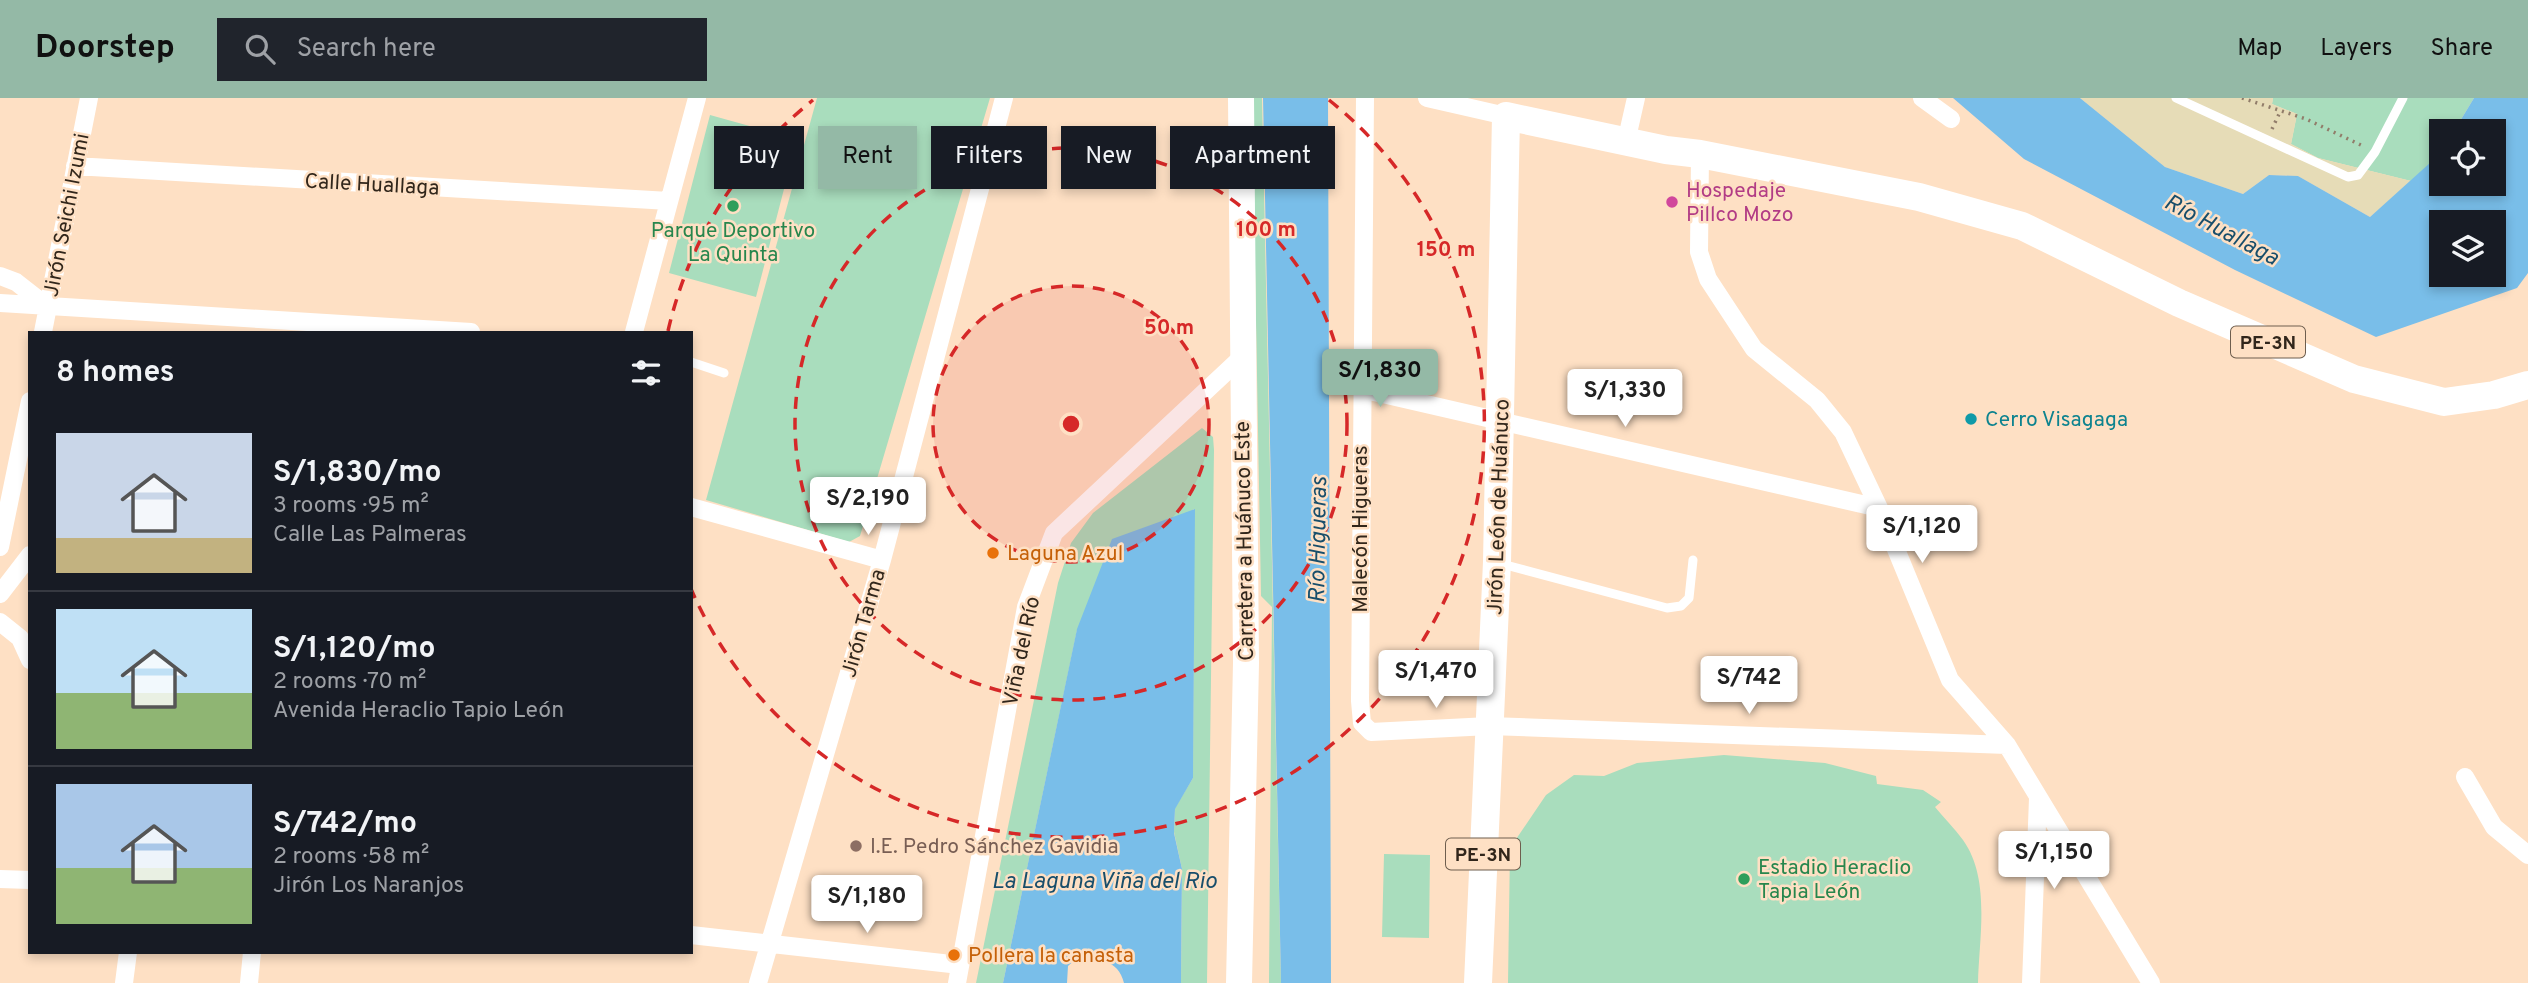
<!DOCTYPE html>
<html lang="en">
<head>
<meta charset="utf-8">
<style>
	:root { --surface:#171b24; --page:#20242c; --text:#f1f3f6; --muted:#9ea1a6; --line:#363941; --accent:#94b9a6 }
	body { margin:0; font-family:Overpass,sans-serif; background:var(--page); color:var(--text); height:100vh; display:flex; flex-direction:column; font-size:26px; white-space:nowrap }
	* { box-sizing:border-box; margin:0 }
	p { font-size:23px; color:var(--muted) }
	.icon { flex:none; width:38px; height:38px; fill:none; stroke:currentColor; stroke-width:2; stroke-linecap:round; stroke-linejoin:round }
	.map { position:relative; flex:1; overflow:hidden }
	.drawer { position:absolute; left:28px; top:233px; width:665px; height:623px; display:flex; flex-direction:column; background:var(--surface); border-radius:0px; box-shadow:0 4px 10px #0003 }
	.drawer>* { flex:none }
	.guide { position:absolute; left:714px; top:28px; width:665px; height:63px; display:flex; gap:14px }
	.fabs { position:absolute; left:2429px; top:21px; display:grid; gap:14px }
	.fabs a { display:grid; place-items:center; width:77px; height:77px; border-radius:0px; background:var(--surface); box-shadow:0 4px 10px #0003; font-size:35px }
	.price { position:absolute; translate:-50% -60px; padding:0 16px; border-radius:7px; background:#fff; color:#222; font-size:23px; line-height:46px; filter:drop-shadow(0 2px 4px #0008) }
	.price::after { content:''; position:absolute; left:50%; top:42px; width:21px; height:16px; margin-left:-10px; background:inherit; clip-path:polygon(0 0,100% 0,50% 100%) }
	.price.active { background:var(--accent); color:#111 }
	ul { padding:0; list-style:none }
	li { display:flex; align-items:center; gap:21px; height:175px; padding:0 28px }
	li+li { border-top:2px solid var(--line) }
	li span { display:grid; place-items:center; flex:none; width:196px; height:140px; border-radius:0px; color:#555 }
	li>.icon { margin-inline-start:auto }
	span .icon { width:84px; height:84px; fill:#fffc; stroke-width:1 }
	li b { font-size:30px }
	h2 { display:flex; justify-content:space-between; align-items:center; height:84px; padding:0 28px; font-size:30px }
	.tag { padding:0 24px; border-radius:0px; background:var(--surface); box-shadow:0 4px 10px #0003; font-size:24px; line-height:63px }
	.tag.active { background:var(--accent); color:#111 }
	header { display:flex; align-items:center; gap:42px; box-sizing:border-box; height:98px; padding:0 35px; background:var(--accent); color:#111 }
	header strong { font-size:33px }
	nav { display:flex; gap:38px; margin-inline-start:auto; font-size:24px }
	.search { width:490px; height:63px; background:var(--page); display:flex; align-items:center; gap:18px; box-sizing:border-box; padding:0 24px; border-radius:0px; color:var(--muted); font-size:26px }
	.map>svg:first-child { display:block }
	.green { fill:#a9ddbd }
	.sand { fill:#e6dcb7 }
	.water { fill:#79bee9; fill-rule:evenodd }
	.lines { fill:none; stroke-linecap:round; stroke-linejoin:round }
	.path { stroke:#917d6a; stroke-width:3.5; stroke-dasharray:2 5; stroke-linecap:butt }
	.service { stroke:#fff; stroke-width:9 }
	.minor { stroke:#fff; stroke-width:18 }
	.primary { stroke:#fff; stroke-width:26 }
	.trunk { stroke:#fff; stroke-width:28 }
	.ring { fill:none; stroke:#d62828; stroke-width:3.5; stroke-dasharray:12 9 }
	.hotel-dot { fill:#d1479c; stroke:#fee0c4; stroke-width:2.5 }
	.leisure-dot { fill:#2e9e5b; stroke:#fee0c4; stroke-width:2.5 }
	.culture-dot { fill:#0f9aa8; stroke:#fee0c4; stroke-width:2.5 }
	.food-dot { fill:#e8710a; stroke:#fee0c4; stroke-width:2.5 }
	.education-dot { fill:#8d6e63; stroke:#fee0c4; stroke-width:2.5 }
	.labels { text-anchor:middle; stroke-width:5; stroke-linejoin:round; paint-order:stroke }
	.shield { fill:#fee0c4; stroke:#6e5e4e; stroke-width:2 }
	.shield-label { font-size:19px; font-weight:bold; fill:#31261b }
	.street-label { font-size:21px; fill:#31261b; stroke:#fee0c4 }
	.hotel-label { font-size:21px; fill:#b23c85; stroke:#fee0c4; text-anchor:start }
	.leisure-label { font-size:21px; fill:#27864d; stroke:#fee0c4 }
	.culture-label { font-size:21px; fill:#0d838f; stroke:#fee0c4; text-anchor:start }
	.food-label { font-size:21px; fill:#c56008; stroke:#fee0c4; text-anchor:start }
	.education-label { font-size:21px; fill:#785e54; stroke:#fee0c4; text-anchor:start }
	.water-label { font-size:23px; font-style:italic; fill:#184e6b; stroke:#fee0c4 }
	.centre { fill:#d62828; stroke:#fee0c4; stroke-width:3.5 }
	.ring-label { font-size:21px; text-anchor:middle; font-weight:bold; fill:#d62828; stroke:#fee0c4; stroke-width:5; stroke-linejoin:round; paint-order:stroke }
</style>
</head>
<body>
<header>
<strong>Doorstep</strong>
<div class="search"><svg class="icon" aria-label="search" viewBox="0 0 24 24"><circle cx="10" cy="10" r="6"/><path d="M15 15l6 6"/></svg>Search here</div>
<nav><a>Map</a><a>Layers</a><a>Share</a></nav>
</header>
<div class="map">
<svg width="2528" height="885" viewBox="0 0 2528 885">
	<rect width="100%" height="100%" fill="#fee0c4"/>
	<path class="green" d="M817 0H990L860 438 849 444 706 402Z
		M1252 0H1262L1281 885H1269L1272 509 1261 498Z
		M2273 0H2474L2454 33H2441L2439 58 2411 83 2318 60 2291 46 2297 16 2272 6Z
		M710 17 797 41 756 199 669 175Z
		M1202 330 1213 339 1214 352 1207 885H1181L1182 771 1174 734 1175 710 1193 680 1194 411 1077 532 1003 885H976L1058 485 1071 445 1093 415Z
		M1724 657 1825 665 1876 678 1877 686 1923 692 1941 704 1935 709C1944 720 1955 731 1963 742 1991 781 1979 840 1978 885H1508L1510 750 1546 697 1574 677 1604 678 1637 665Z
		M1384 756 1430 757 1429 840 1382 839Z"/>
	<path class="sand" d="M2080 0H2273L2272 6 2297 16 2291 46 2318 60 2411 83 2370 119 2298 78 2269 77 2243 96 2165 69Z"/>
	<path class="water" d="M1263 0H1328L1331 885H1281Z
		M1953 0H2080L2165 69 2243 96 2269 77 2298 78 2370 119 2441 55V86H2494V33H2454L2474 0H2528V175L2517 190 2376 239 2235 172 2024 61ZM2441 124H2494V177H2441Z
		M1195 411 1193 680 1175 711 1174 735 1182 771 1181 885H1124C1118 861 1098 861 1077 860L1068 868 1067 885H1003L1077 531 1112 441Z"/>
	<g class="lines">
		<path class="path" d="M2242 0 2306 21 2363 48
			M2272 31 2280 14"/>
		<path class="service" d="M2176 0 2348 79 2358 77 2375 54 2403 0
			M691 264 724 275
			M1502 466 1667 510 1681 508 1689 500 1693 462"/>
		<path class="minor" d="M1365 0 1360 603 1362 625 1371 634 1489 628 2007 647
			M1427 0 1506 18
			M1922 0 1951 21
			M1626 44 1636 0
			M1700 56 1699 154 1708 181 1754 251 1817 302 1843 334 1879 410 1950 582 2007 647 2151 885
			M75 68 669 103
			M0 178 16 184 48 209
			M0 205 471 234
			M43 234 89 0
			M634 234 697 0
			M1361 291 1879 410
			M691 409 882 462
			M0 449 30 303
			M0 496 30 457
			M0 524 20 540 30 562
			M2465 679 2494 729 2528 757
			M0 781 30 782
			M691 837 960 867
			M124 885 128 854
			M249 885 252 854
			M758 885 882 462 1004 0
			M957 885 1026 509 1054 435 1242 259
			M2031 885 2038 700"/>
		<path class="primary" d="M1239 885 1246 565 1241 0"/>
		<path class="trunk" d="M1478 885 1497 464 1506 18 1666 52 1700 56 1919 99 2022 128 2179 205 2354 281 2444 304 2494 297 2528 287"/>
	</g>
	<circle cx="1071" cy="326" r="138" fill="#d62828" fill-opacity=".12"/>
	<g class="ring">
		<circle cx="1071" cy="326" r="138"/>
		<circle cx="1071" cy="326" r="276"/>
		<path d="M668 233A414 414 0 0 1 813 2M1329 2A414 414 0 1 1 691 491"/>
	</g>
	<circle class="hotel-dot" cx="1672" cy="104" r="7"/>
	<g class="leisure-dot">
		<circle cx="733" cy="108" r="7"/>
		<circle cx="1744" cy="781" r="7"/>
	</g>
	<circle class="culture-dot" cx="1971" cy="321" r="7"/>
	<g class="food-dot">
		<circle cx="993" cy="455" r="7"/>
		<circle cx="954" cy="857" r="7"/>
	</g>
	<circle class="education-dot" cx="856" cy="748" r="7"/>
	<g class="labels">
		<g class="shield">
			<rect x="2231" y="228.5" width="74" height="31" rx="5"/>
			<rect x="1446" y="740.5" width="74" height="31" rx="5"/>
		</g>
		<g class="shield-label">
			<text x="2268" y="251">PE-3N</text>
			<text x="1483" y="763">PE-3N</text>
		</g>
		<g class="street-label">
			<text transform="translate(372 86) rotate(3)" y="7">Calle Huallaga</text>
			<text transform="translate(66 117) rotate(-79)" y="7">Jirón Seichi Izumi</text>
			<text transform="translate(1498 409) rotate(-88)" y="7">Jirón León de Huánuco</text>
			<text transform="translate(1360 431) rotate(-90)" y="7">Malecón Higueras</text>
			<text transform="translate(1244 443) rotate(-91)" y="7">Carretera a Huánuco Este</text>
			<text transform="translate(863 525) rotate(-74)" y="7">Jirón Tarma</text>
			<text transform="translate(1021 553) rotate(-78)" y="7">Viña del Río</text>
		</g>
		<g class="hotel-label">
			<text x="1686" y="99">Hospedaje<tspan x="1686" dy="24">Pillco Mozo</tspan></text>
		</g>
		<g class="leisure-label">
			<text x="733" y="139">Parque Deportivo<tspan x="733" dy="24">La Quinta</tspan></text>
			<text x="1758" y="776" text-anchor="start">Estadio Heraclio<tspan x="1758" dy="24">Tapia León</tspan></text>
		</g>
		<g class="culture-label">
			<text x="1985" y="328">Cerro Visagaga</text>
		</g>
		<g class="food-label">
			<text x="1007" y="462">Laguna Azul</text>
			<text x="968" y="864">Pollera la canasta</text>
		</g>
		<g class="education-label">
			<text x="870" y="755">I.E. Pedro Sánchez Gavidia</text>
		</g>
		<g class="water-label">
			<text transform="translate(2222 131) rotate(28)" y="8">Río Huallaga</text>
			<text transform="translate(1317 442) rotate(-89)" y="8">Río Higueras</text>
			<text x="1104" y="790">La Laguna Viña del Rio</text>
		</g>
	</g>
	<circle cx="1071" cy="326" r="10" class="centre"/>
	<g class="ring-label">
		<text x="1266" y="138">100 m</text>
		<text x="1446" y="158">150 m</text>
		<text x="1169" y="236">50 m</text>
	</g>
</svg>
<div class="fabs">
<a><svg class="icon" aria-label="locate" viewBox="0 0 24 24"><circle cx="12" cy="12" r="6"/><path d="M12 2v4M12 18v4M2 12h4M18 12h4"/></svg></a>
<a><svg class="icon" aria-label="layers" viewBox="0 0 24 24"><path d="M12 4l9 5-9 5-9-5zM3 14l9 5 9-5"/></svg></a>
</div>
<b class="price active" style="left:1380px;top:311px">S/1,830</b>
<b class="price" style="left:1625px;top:331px">S/1,330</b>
<b class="price" style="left:868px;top:439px">S/2,190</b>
<b class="price" style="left:1922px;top:467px">S/1,120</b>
<b class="price" style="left:1436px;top:612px">S/1,470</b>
<b class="price" style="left:1749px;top:618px">S/742</b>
<b class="price" style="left:2054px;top:793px">S/1,150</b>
<b class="price" style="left:867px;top:837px">S/1,180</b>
<div class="guide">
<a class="tag">Buy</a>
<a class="tag active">Rent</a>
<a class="tag">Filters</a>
<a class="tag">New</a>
<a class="tag">Apartment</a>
</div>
<section class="drawer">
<h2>8 homes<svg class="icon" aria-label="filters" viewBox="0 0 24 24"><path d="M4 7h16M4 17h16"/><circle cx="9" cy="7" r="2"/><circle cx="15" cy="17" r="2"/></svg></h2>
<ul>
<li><span style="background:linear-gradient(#c9d6e8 75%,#c2b280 0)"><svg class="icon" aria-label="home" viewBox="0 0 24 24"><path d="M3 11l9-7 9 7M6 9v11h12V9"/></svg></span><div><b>S/1,830/mo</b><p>3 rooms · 95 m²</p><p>Calle Las Palmeras</p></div></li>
<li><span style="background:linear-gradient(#bfe0f5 60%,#8fb573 0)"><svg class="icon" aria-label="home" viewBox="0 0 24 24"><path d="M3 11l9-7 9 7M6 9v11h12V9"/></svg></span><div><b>S/1,120/mo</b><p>2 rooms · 70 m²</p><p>Avenida Heraclio Tapio León</p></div></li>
<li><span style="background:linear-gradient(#a9c7e8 60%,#8fb573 0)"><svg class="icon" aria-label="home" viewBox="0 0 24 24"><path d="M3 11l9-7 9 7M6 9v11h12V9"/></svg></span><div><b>S/742/mo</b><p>2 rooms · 58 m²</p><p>Jirón Los Naranjos</p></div></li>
</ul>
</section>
</div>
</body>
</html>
